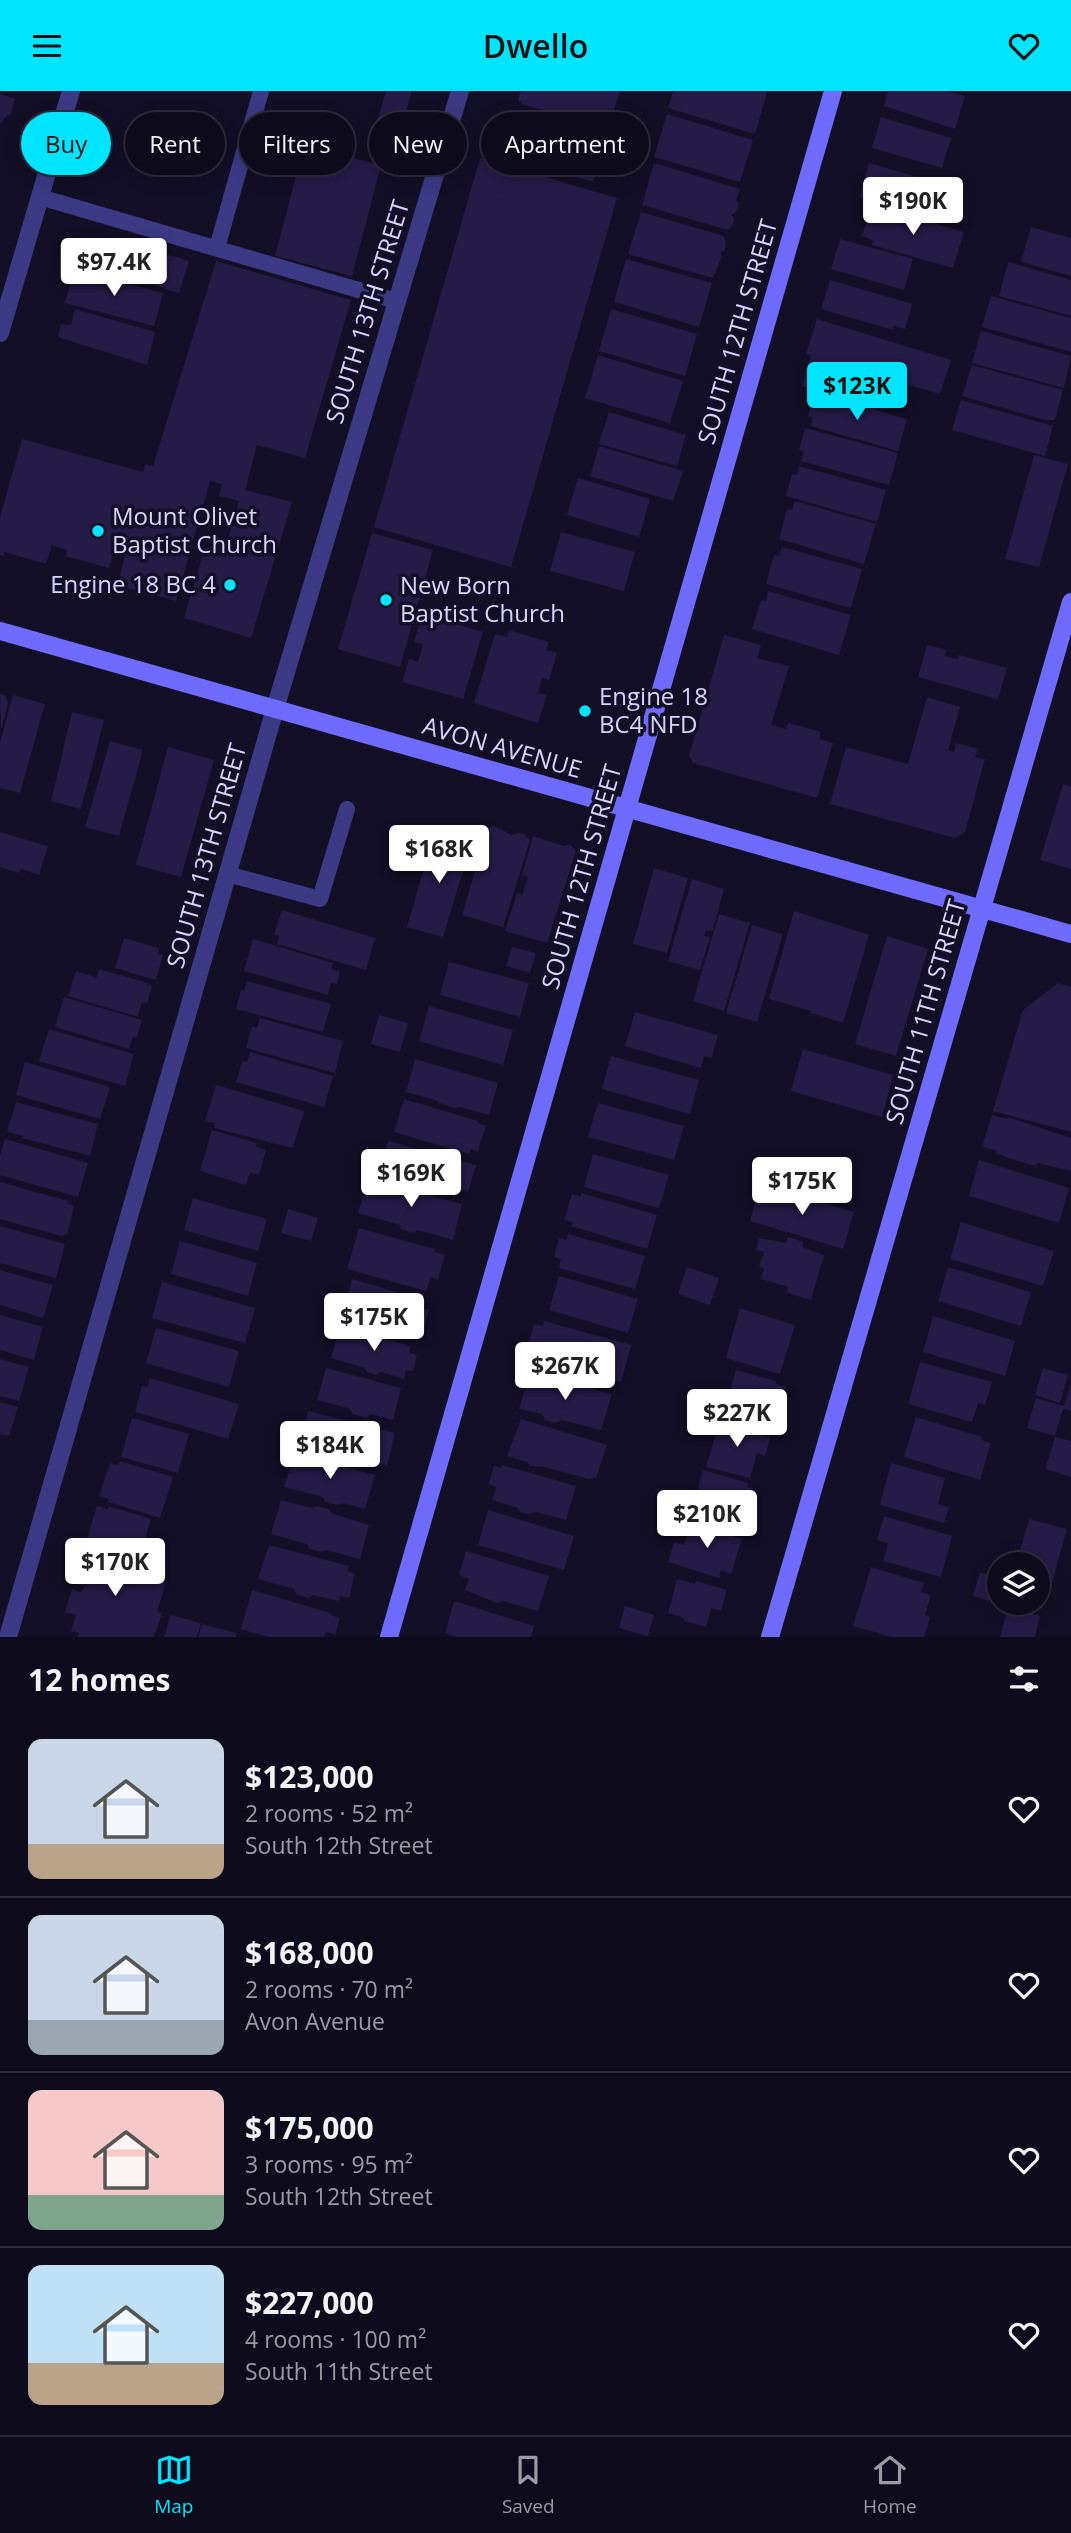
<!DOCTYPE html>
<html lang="en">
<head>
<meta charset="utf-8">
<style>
	:root { --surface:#0e0b1c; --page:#1c1929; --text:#f1f3f6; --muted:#9b9ba3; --line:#2e2b3b; --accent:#00e5ff }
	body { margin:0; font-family:"Open Sans",sans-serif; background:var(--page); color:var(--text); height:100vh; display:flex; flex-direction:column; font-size:26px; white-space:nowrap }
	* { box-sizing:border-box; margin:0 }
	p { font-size:23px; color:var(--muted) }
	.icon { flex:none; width:38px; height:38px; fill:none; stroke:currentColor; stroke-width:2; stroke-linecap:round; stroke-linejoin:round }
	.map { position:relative; height:1546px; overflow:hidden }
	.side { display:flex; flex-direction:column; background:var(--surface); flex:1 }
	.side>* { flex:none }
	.banner { position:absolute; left:21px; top:21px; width:700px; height:63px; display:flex; gap:14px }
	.tools { position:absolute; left:987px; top:1461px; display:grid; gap:14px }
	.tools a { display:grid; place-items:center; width:63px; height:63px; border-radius:50%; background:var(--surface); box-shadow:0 4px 18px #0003,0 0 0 2px var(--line); font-size:35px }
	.price { position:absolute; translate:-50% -60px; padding:0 16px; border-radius:7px; background:#fff; color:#222; font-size:23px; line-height:46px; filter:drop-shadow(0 2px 4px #0008) }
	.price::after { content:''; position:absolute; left:50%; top:42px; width:21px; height:16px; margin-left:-10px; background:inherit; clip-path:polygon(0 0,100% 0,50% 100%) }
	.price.on { background:var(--accent); color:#111 }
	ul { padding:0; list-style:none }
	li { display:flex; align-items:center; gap:21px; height:175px; padding:0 28px }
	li+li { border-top:2px solid var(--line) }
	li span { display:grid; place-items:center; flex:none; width:196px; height:140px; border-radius:14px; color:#555 }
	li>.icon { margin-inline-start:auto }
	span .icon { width:84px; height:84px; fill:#fffc; stroke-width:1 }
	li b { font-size:30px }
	h2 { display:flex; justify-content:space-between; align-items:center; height:84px; padding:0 28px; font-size:30px }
	.chip { padding:0 24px; border-radius:32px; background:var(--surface); box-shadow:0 4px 18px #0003,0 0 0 2px var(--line); font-size:24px; line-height:63px }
	.chip.on { background:var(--accent); color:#111 }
	header { display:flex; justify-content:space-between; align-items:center; height:91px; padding:0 28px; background:var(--accent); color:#111; font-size:32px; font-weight:600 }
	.menu { display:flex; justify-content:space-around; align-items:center; height:98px; border-top:2px solid var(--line); background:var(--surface); font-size:19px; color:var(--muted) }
	.menu a { display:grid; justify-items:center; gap:4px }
	.menu .on { color:var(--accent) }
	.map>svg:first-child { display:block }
	.building { fill:#241b47 }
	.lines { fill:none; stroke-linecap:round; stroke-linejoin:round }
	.lane { stroke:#3d3a85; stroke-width:16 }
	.street { stroke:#3d3a85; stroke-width:18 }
	.secondary { stroke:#6f6bff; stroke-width:18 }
	.poi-dot { fill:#00e5ff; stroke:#130f26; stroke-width:2.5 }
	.labels { text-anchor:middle; stroke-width:7; stroke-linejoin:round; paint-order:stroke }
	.street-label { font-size:24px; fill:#d9d4ff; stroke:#130f26 }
	.poi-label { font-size:24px; fill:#d9d4ff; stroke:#130f26; text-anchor:start }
</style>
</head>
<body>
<header><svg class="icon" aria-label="menu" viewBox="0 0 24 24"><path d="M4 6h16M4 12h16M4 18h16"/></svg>Dwello<svg class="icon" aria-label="heart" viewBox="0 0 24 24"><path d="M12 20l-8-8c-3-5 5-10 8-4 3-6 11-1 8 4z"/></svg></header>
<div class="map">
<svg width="1071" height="1546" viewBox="0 0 1071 1546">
	<rect width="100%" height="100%" fill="#130f26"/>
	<path class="building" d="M386 0H412L395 60 370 54Z
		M521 0H620L608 38 521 13 522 11 518 9Z
		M673 0H765L767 1 755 43 668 17Z
		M888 0H948L965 5 955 38 884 15Z
		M0 3 15 8 10 25 7 24 0 33Z
		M514 21 607 49 593 91 506 65 507 63 503 61 507 47 511 48 514 36 510 35Z
		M667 23 753 49 740 91 654 66Z
		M881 26 951 47 942 77 872 57Z
		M304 54 381 74 352 185 275 165Z
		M480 67 617 107 511 476 374 436Z
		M654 72 740 98 736 110 739 112 737 120 731 124 734 127 733 134 728 139 642 114Z
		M869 72 959 98 949 133 859 107Z
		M871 114 964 141 953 177 872 154 873 149 862 145Z
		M641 121 724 145 726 152 725 159 720 162 722 165 713 187 628 163Z
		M1031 136 1071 147V185L1021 171Z
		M114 148 189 170 179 202 96 178 100 163H110Z
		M840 148 913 168 904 199 831 178Z
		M626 168 712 192 699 236 614 211Z
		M216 170 351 209 305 367 257 354 245 399 292 411 251 547 184 527 205 456 224 462 239 410 219 405 222 393 210 390 176 510 117 494 127 458 115 455 109 477 65 465 67 459 52 454 46 473 4 461V465L0 464V426L22 348 143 381 145 373 153 375Z
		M1008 171 1071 189V225L999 205Z
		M74 179 163 202 154 235 65 212Z
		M830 189 912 213 905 238 894 235 893 239 821 218Z
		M991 205 1071 227V261L982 236Z
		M75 218 155 241 147 274 58 246 61 233 71 234Z
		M611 218 697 243 685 285 599 260Z
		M817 228 951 269 940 303 893 289 885 319 802 295 811 264 806 263Z
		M981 240 1071 265 1064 297 972 272Z
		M598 264 683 290 670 332 585 307Z
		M972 274 1063 299 1056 326 1054 329H1045L962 305Z
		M815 302 907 328 898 360 811 335 813 327 808 325Z
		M961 309 1053 335 1045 365 952 339Z
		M609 321 686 344 677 375 599 353Z
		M805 337 898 362 889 394 801 370 804 360 799 359Z
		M599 355 683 380 673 410 590 385Z
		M1034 364 1068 373 1039 476 1005 468Z
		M799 375 886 399 877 431 786 405 792 383 797 384Z
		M578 387 650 408 639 446 567 424Z
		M795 410 876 433 864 473 779 448 787 418 792 419Z
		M561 441 635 461 624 500 550 480Z
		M372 442 433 459 400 576 338 558Z
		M782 456 862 478 851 517 766 493 774 464 779 465Z
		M768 500 851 524 839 564 752 538 761 509 766 510Z
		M422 523 483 541 463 608 402 591 409 568 418 571 423 553 414 551Z
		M509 539 549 551 546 559 557 562 549 589 542 587 538 602 547 604 538 632 474 612 495 543 507 546Z
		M724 544 761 554 757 567 789 575 771 634 786 638 788 632 821 641 819 648 833 652 817 707 693 672 689 665Z
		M927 554 947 559 945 565 958 568 959 564 1007 577 998 608 918 586Z
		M0 603 5 604 8 613 1 639Z
		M13 604 45 613 20 702 0 697V652Z
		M927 606 960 616 948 659 954 661 956 652 978 658 975 666 985 668 965 741 955 747 830 713 846 656 908 673Z
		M72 621 104 629 81 718 51 710Z
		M110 650 143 659 119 745 85 736Z
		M168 656 214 669 181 786 136 774Z
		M1063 693 1071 696V778L1040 769Z
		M494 735 512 744 517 742 524 743 530 749 503 836 462 824 488 737Z
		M435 740 464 749 461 757 469 760 443 846 407 836Z
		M0 741 48 755 39 784 21 778 19 782 0 776Z
		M533 745 564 755 570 753 576 760 547 852 505 840 517 802 522 804 528 786 522 784Z
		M654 777 688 787 667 862 633 853Z
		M692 788 724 798 712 841 706 839 704 845 710 846 700 879 668 870Z
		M282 819 375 847 366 879 277 853 279 845 274 843Z
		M794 820 869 844 843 932 811 922V920L769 908Z
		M719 823 750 832 724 920 693 910Z
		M752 834 783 843 757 931 726 922Z
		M887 845 928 858 896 965 855 953Z
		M124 847 159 857 158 863 163 864 156 889 115 877Z
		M253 848 333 872 331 878 340 880 337 893 331 892 328 904 244 880Z
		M512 856 536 862 530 882 506 875Z
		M449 871 529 892 520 926 440 904Z
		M99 878 148 892 147 894 152 895 147 912 142 911 138 926 68 905 76 880 97 887Z
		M247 890 331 913 323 941 236 918 241 899 244 900Z
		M1058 892 1071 896V1041L993 1020 1023 919Z
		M64 906 142 929 137 946 133 945 129 958 55 936Z
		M429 915 513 939 503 974 419 950Z
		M635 921 718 944 712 967 704 965 701 977 625 955Z
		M379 924 408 932 400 961 371 953Z
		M260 927 343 950 335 982 246 957 252 936 257 937Z
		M49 938 134 963 125 995 39 970Z
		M803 958 893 984 882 1026 791 1000Z
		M250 961 333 985 324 1016 236 991 242 970 247 971Z
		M611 965 699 989 690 1023 602 998Z
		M415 968 498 992 489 1024 460 1016 455 1017 439 1012 438 1010 406 1001Z
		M25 971 110 996 100 1028 16 1004Z
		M216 994 304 1020 293 1057 214 1037 215 1032 205 1030Z
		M404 1008 478 1030 477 1032 486 1034 478 1060 471 1058 469 1063 394 1041Z
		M16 1011 98 1033 90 1065 22 1047 23 1045 7 1041Z
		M598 1012 684 1035 674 1069 588 1046Z
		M992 1024 1007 1028 1008 1026 1071 1047V1080L1038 1072 1036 1075 1011 1068 996 1062 997 1060 982 1056Z
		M212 1039 257 1052 256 1056 266 1059 259 1084 250 1081 246 1094 200 1080Z
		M5 1048 88 1072 78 1106 0 1084V1064Z
		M388 1050 476 1074 468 1101 458 1098 457 1102 437 1097 431 1099 424 1097 420 1093 380 1082Z
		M593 1063 669 1084 659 1117 584 1096Z
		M979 1069 1069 1097 1059 1132 969 1105Z
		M369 1088 462 1113 453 1149 418 1139 412 1142 401 1138 400 1134 358 1122Z
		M0 1091 68 1110 67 1112 74 1115 67 1143 61 1145 0 1128Z
		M760 1094 854 1121 843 1158 750 1130Z
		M581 1102 657 1124 647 1158 571 1135 573 1132 564 1129 572 1103 581 1105Z
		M193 1107 267 1128 258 1160 184 1139Z
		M288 1118 318 1127 311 1150 281 1142Z
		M961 1131 1054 1160 1043 1195 950 1168Z
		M0 1135 65 1153 56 1187 0 1172Z
		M359 1137 435 1158 434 1161 445 1164 438 1188 431 1186 426 1200 347 1178Z
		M568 1143 645 1165 635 1198 559 1177 561 1168 554 1166 559 1147 567 1149Z
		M788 1146 804 1151 802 1156 824 1164 811 1209 787 1202 788 1196 761 1188 764 1177 759 1176 764 1161 756 1159 759 1147 786 1152Z
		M180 1150 257 1172 248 1205 171 1183Z
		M687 1176 719 1187 710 1214 678 1203Z
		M948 1176 1031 1201 1021 1235 938 1210Z
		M0 1179 53 1194 43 1227 0 1214Z
		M559 1185 638 1208 628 1242 549 1219Z
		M352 1188 424 1209 422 1217 429 1219 424 1238 416 1236 415 1243 391 1237 387 1239 376 1236 373 1232 342 1223Z
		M162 1191 255 1217 245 1252 152 1227Z
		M740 1217 795 1234 780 1283 726 1267Z
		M0 1224 43 1236 34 1269 0 1259Z
		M933 1225 1015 1250 1005 1285 923 1261Z
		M544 1230 631 1254 621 1291 578 1279 571 1281 559 1277 558 1273 532 1265 534 1259 527 1257 534 1233 543 1235Z
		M340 1236 411 1255 409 1262 417 1264 413 1280 406 1279 404 1288 381 1281 376 1284 367 1281 364 1277 331 1267Z
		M156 1237 239 1260 229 1296 146 1272Z
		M0 1268 29 1276 19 1310 0 1305Z
		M920 1271 992 1291 985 1314 978 1312 972 1331 908 1313Z
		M326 1277 401 1297 393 1329 371 1323 366 1327 353 1323 349 1317 317 1309Z
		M1043 1277 1068 1284 1060 1312 1035 1304Z
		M736 1279 776 1290 775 1292 786 1296 775 1335 724 1320Z
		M530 1282 612 1303 601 1339 562 1329 556 1332 545 1329 542 1323 519 1318Z
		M150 1287 239 1313 228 1348 135 1321 142 1295 147 1296Z
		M1071 1293V1320L1063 1318 1055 1345 1027 1337 1036 1307 1064 1315Z
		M0 1311 18 1316 9 1345 0 1343Z
		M308 1320 395 1342 387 1375 359 1368 353 1370 341 1367 339 1362 299 1352Z
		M916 1326 982 1346 981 1349 991 1352 980 1389 904 1366Z
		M132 1327 189 1343 178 1382 121 1366Z
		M521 1328 607 1354 596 1387 589 1388 544 1376 530 1375 527 1371 507 1365Z
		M720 1329 763 1340 762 1345 770 1347 765 1366 757 1362 750 1387 706 1376Z
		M1055 1346 1071 1350V1386L1045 1378Z
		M295 1362 375 1384 365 1418 344 1412 337 1414 325 1411 323 1406 284 1396Z
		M120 1370 173 1386 160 1427 108 1411 109 1408 99 1405 110 1372 118 1374Z
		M891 1372 945 1387 938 1413 949 1416 944 1432 880 1414Z
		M502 1374 576 1395 566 1429 536 1421 530 1423 520 1421 518 1417 492 1409 496 1396 489 1393 494 1375 501 1377Z
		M703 1379 748 1392 747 1396 755 1399 745 1434 736 1432 735 1435 691 1423Z
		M281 1409 312 1417 317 1415 329 1418 331 1422 369 1434 360 1468 326 1459 322 1461 309 1458 307 1453 271 1443Z
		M97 1415 108 1418 109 1415 151 1428 139 1468 94 1454V1450L87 1448Z
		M488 1419 574 1445 564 1479 478 1454Z
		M884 1425 952 1445 941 1486 883 1470 888 1452 877 1449Z
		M1029 1428 1067 1438 1050 1499 1038 1495V1474H1016Z
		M691 1429 732 1442 731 1445 742 1448 731 1483 721 1479 719 1487 668 1471 674 1451 684 1454Z
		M269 1454 349 1475 347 1480 355 1483 349 1507 340 1505 339 1510 313 1504 309 1507 297 1504 294 1498 258 1488Z
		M95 1458 152 1475 149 1486 166 1491 157 1521 162 1522 154 1546H78L79 1542 71 1540 76 1524 65 1521 72 1498 81 1501 84 1495 75 1492 85 1459 94 1462Z
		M466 1460 549 1485 538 1520 503 1510 497 1512 465 1499 469 1488 459 1484Z
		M871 1476 924 1492 921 1501 931 1504 925 1524 930 1526 924 1546H892L853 1535Z
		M980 1481 999 1487V1513L973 1505Z
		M677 1488 695 1493 696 1490 727 1499 721 1520 711 1517 706 1536 684 1530V1527L668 1522Z
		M252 1499 331 1522 330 1524 340 1527 335 1544 326 1541 324 1546H268L241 1538Z
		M454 1510 534 1535 531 1546H457L445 1542Z
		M625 1515 654 1524 648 1545 619 1537Z
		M1008 1516 1040 1525 1035 1546H1000Z
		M171 1524 201 1532 197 1546H164Z
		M202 1533 237 1542 236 1546H198Z"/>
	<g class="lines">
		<path class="lane" d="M40 106 396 210
			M217 157 261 0
			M227 783 320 808 347 718"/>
		<path class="street" d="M0 242 71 0
			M8 1546 275 618 460 0"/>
		<path class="secondary" d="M0 540 1071 843
			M389 1546 833 0
			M770 1546 1071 511"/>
	</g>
	<g class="poi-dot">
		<circle cx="98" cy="440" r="7"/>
		<circle cx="230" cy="494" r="7"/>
		<circle cx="386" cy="509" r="7"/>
		<circle cx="585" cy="620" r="7"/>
	</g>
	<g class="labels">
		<g class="street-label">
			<text transform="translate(368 221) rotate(-73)" y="8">SOUTH 13TH STREET</text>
			<text transform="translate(738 241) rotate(-74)" y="8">SOUTH 12TH STREET</text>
			<text transform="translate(502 657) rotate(16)" y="8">AVON AVENUE</text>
			<text transform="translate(207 765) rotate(-74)" y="8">SOUTH 13TH STREET</text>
			<text transform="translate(582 786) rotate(-74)" y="8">SOUTH 12TH STREET</text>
			<text transform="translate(926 921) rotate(-74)" y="8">SOUTH 11TH STREET</text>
		</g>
		<g class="poi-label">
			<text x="112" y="434">Mount Olivet<tspan x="112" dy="28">Baptist Church</tspan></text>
			<text x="216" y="502" text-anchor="end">Engine 18 BC 4</text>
			<text x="400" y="503">New Born<tspan x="400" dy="28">Baptist Church</tspan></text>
			<text x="599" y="614">Engine 18<tspan x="599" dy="28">BC4 NFD</tspan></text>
		</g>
	</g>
</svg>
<div class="tools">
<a><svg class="icon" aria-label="layers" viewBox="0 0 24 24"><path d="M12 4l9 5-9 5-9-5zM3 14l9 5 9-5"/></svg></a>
</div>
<b class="price" style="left:913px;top:146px">$190K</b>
<b class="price" style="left:114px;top:207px">$97.4K</b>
<b class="price on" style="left:857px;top:331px">$123K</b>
<b class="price" style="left:439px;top:794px">$168K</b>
<b class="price" style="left:411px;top:1118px">$169K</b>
<b class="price" style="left:802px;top:1126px">$175K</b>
<b class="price" style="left:374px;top:1262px">$175K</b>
<b class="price" style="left:565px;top:1311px">$267K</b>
<b class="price" style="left:737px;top:1358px">$227K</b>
<b class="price" style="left:330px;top:1390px">$184K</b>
<b class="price" style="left:707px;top:1459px">$210K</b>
<b class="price" style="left:115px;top:1507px">$170K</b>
<div class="banner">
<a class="chip on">Buy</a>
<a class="chip">Rent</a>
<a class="chip">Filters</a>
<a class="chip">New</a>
<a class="chip">Apartment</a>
</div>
</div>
<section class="side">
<h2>12 homes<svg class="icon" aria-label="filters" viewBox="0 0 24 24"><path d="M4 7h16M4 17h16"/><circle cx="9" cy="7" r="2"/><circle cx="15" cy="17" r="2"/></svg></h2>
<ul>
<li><span style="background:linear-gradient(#c9d6e8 75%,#b9a48a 0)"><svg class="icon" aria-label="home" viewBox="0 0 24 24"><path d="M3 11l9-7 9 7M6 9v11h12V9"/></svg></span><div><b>$123,000</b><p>2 rooms · 52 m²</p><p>South 12th Street</p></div><svg class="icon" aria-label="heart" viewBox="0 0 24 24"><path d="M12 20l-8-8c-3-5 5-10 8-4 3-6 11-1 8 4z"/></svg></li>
<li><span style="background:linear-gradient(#c9d6e8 75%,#9aa5b1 0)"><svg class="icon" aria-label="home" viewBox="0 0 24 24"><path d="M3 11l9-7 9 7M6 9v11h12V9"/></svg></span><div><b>$168,000</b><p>2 rooms · 70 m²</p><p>Avon Avenue</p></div><svg class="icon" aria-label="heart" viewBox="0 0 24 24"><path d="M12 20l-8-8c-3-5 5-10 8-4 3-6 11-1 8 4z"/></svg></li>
<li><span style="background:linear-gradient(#f6c9c9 75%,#7fa58c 0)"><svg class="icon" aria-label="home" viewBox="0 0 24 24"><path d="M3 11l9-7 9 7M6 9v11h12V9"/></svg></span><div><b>$175,000</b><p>3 rooms · 95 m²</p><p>South 12th Street</p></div><svg class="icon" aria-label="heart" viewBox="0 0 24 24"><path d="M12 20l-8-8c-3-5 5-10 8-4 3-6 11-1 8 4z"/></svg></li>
<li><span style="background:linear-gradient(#bfe0f5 70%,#b9a48a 0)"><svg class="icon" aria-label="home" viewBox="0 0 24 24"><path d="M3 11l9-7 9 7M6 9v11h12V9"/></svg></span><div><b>$227,000</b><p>4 rooms · 100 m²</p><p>South 11th Street</p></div><svg class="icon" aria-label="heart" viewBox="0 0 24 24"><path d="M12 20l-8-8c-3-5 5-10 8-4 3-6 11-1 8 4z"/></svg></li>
</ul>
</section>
<nav class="menu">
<a class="on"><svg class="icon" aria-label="map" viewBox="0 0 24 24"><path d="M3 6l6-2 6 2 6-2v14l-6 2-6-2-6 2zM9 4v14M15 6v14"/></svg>Map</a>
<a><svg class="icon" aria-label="saved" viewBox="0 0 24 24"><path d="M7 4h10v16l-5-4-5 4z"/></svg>Saved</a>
<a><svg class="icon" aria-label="home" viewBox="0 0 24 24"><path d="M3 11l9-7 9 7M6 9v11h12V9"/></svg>Home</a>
</nav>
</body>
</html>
